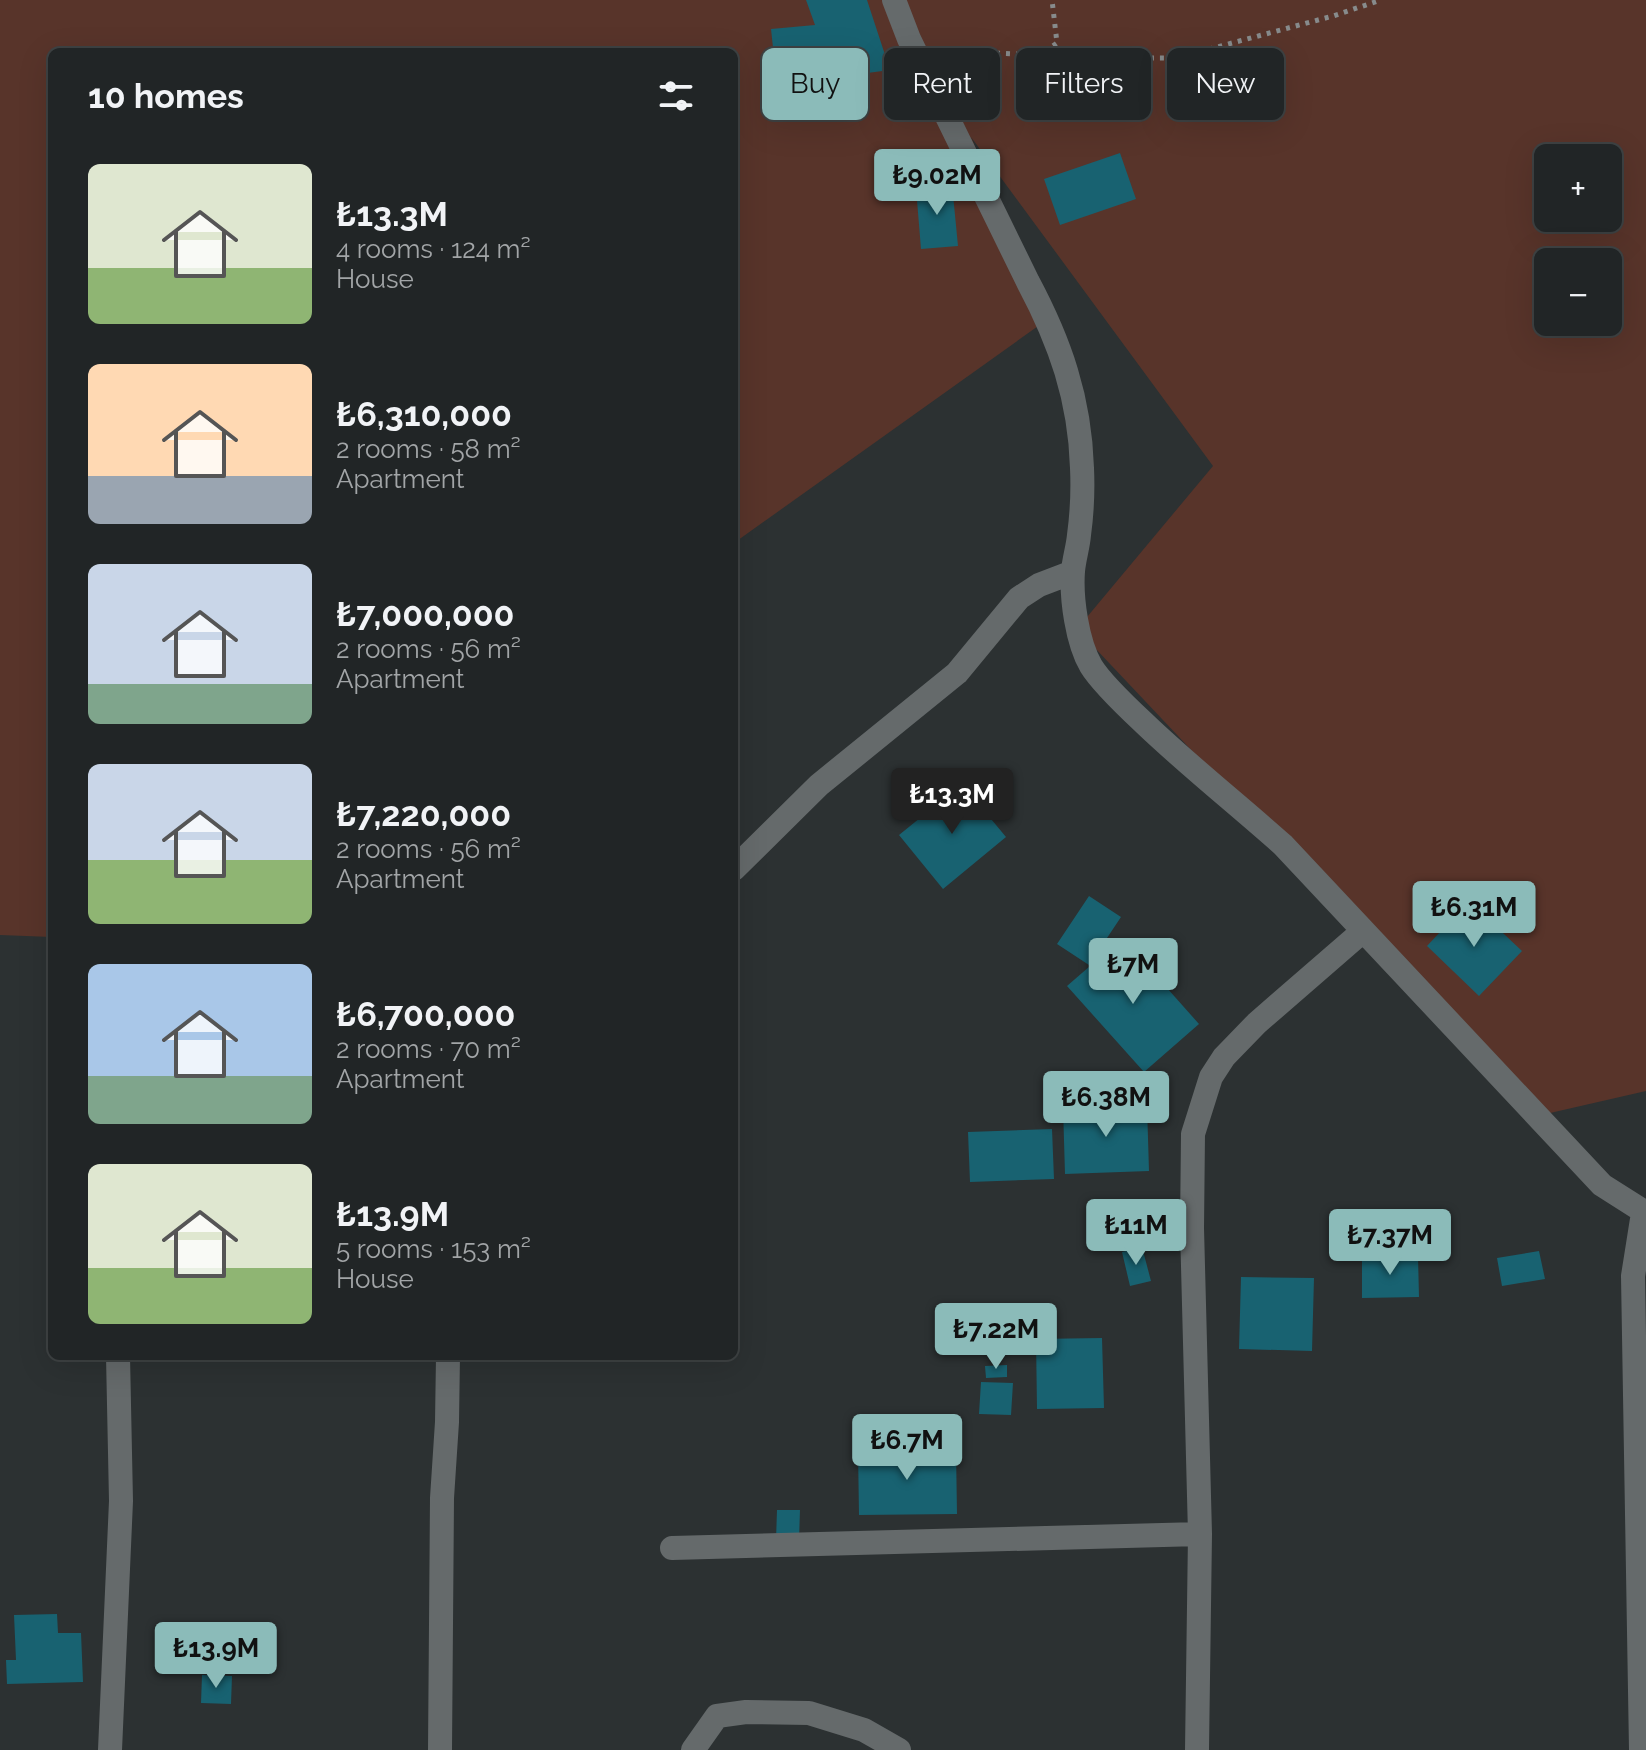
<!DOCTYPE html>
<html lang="en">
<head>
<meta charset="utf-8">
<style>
	:root { --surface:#212526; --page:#292d2e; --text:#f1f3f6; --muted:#a2a5a7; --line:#3e4243; --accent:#8bbbb9 }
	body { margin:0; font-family:Raleway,sans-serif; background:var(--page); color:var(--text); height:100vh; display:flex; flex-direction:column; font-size:30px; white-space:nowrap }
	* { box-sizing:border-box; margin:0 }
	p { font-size:26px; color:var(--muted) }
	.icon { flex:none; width:44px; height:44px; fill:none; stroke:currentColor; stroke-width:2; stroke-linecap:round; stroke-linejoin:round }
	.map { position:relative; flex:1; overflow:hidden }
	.drawer { position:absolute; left:48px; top:48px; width:690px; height:1312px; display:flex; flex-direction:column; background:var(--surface); border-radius:12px; box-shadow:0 8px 32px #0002,0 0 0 2px var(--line) }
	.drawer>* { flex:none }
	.guide { position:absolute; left:762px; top:48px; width:760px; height:72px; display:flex; gap:16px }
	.tools { position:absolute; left:1534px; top:144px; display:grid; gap:16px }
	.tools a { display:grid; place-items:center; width:88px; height:88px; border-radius:12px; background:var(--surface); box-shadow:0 8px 32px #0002,0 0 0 2px var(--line); font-size:40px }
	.price { position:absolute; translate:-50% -68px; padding:0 18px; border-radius:8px; background:var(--accent); color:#111; font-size:26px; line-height:52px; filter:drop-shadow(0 2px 4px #0008) }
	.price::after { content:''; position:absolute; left:50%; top:48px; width:24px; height:18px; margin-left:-12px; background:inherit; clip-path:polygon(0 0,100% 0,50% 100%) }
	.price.active { background:#222; color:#fff }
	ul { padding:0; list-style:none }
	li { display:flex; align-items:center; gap:24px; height:200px; padding:0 40px }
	li span { display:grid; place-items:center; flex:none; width:224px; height:160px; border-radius:12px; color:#555 }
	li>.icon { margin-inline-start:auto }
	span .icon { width:96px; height:96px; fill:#fffc; stroke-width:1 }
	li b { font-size:34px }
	h2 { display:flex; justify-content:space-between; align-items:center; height:96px; padding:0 40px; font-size:34px }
	.pill { padding:0 28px; border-radius:12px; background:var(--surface); box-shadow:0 8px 32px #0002,0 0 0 2px var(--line); font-size:28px; line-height:72px }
	.pill.active { background:var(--accent); color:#111 }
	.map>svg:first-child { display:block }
	.green { fill:#58342a; fill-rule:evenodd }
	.building { fill:#186271 }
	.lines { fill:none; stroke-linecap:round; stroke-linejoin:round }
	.path { stroke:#878b8c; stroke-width:5; stroke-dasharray:4 6; stroke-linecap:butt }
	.minor { stroke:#656a6b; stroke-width:24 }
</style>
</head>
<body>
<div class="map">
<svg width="1646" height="1750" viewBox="0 0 1646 1750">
	<rect width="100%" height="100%" fill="#2c3132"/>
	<path class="green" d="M0 0H1646V1091L1537 1116 1077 629 1213 466 971 137 1048 319 734 543V52H52V937L0 935ZM1548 158H1608V218H1548ZM1548 262H1608V322H1548Z"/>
	<path class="building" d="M806 0H867L890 70 777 85 771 29 815 25Z
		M1120 153 1136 199 1060 225 1044 179Z
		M952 184 958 246 921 249 916 188Z
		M962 784 1006 837 943 889 899 835Z
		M1089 896 1121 917 1089 965 1057 944Z
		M1469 901 1522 951 1479 996 1427 946Z
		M1120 940 1157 982 1159 979 1199 1024 1144 1072 1067 986Z
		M1147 1105 1149 1171 1065 1174 1063 1107Z
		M1052 1129 1054 1179 970 1182 968 1132Z
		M1142 1247 1151 1281 1130 1286 1122 1252Z
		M1539 1251 1545 1279 1502 1286 1497 1258Z
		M1418 1256 1419 1297 1362 1298V1257Z
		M1241 1277 1314 1278 1312 1351 1239 1349Z
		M1102 1338 1104 1408 1037 1409 1036 1339Z
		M1007 1365V1377L986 1378 985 1366Z
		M981 1382 1013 1383 1011 1415 979 1414Z
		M858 1450H956L957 1514 859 1515Z
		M777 1510H800L799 1541 776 1540Z
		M57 1614 58 1633H81L83 1682 7 1684 6 1660H16L14 1615Z
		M202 1675 232 1676 231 1704 201 1703Z"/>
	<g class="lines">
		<path class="path" d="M946 53H991L1040 55 1057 43 1052 0
			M1040 55 1091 58H1176L1333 16 1381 0"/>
		<path class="minor" d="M894 0 909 39 1028 282C1060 342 1080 399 1082 468 1083 490 1082 513 1079 535 1078 547 1074 559 1073 571 1071 598 1077 642 1091 666 1102 684 1129 709 1145 724 1189 766 1237 804 1283 845L1602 1185 1646 1213
			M734 869 819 785 957 673 1019 598 1039 585 1073 572
			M672 1548 1200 1534
			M110 1750 121 1501 118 1356
			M440 1750 442 1498 447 1422 448 1356
			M693 1750 717 1716 746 1712 809 1713 864 1730 899 1750
			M1197 1750 1200 1534 1192 1228 1193 1134 1211 1077 1224 1057 1257 1023 1363 931
			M1641 1750 1633 1276 1643 1213"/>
	</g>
</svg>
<div class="tools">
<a>+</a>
<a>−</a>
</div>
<b class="price" style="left:937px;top:217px">₺9.02M</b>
<b class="price active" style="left:952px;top:836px">₺13.3M</b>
<b class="price" style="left:1474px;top:949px">₺6.31M</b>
<b class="price" style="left:1133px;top:1006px">₺7M</b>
<b class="price" style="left:1106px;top:1139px">₺6.38M</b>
<b class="price" style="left:1136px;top:1267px">₺11M</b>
<b class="price" style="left:1390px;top:1277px">₺7.37M</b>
<b class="price" style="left:996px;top:1371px">₺7.22M</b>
<b class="price" style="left:907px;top:1482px">₺6.7M</b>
<b class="price" style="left:216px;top:1690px">₺13.9M</b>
<div class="guide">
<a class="pill active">Buy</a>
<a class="pill">Rent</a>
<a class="pill">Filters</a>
<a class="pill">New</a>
</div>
<section class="drawer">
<h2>10 homes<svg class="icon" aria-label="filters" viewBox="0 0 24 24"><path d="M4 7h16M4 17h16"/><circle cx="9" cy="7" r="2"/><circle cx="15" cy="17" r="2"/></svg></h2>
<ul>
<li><span style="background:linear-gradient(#dfe7d0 65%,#8fb573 0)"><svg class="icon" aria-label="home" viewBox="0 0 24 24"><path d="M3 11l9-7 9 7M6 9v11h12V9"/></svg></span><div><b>₺13.3M</b><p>4 rooms · 124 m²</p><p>House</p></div></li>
<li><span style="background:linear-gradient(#ffd9b3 70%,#9aa5b1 0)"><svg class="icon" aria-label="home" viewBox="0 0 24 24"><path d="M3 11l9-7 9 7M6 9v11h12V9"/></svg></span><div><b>₺6,310,000</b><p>2 rooms · 58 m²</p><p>Apartment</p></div></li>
<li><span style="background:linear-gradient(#c9d6e8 75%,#7fa58c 0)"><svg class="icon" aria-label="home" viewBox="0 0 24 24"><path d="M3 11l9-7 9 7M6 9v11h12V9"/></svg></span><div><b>₺7,000,000</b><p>2 rooms · 56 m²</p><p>Apartment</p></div></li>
<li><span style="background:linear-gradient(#c9d6e8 60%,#8fb573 0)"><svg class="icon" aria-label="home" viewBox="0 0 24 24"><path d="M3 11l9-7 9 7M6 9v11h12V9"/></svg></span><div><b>₺7,220,000</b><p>2 rooms · 56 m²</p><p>Apartment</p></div></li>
<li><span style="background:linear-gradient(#a9c7e8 70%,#7fa58c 0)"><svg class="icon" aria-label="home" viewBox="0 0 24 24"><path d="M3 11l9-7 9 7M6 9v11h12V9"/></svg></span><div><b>₺6,700,000</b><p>2 rooms · 70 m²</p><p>Apartment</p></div></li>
<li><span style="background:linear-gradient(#dfe7d0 65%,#8fb573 0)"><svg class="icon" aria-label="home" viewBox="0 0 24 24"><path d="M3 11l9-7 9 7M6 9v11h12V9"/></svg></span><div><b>₺13.9M</b><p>5 rooms · 153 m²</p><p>House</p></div></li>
</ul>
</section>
</div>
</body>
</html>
